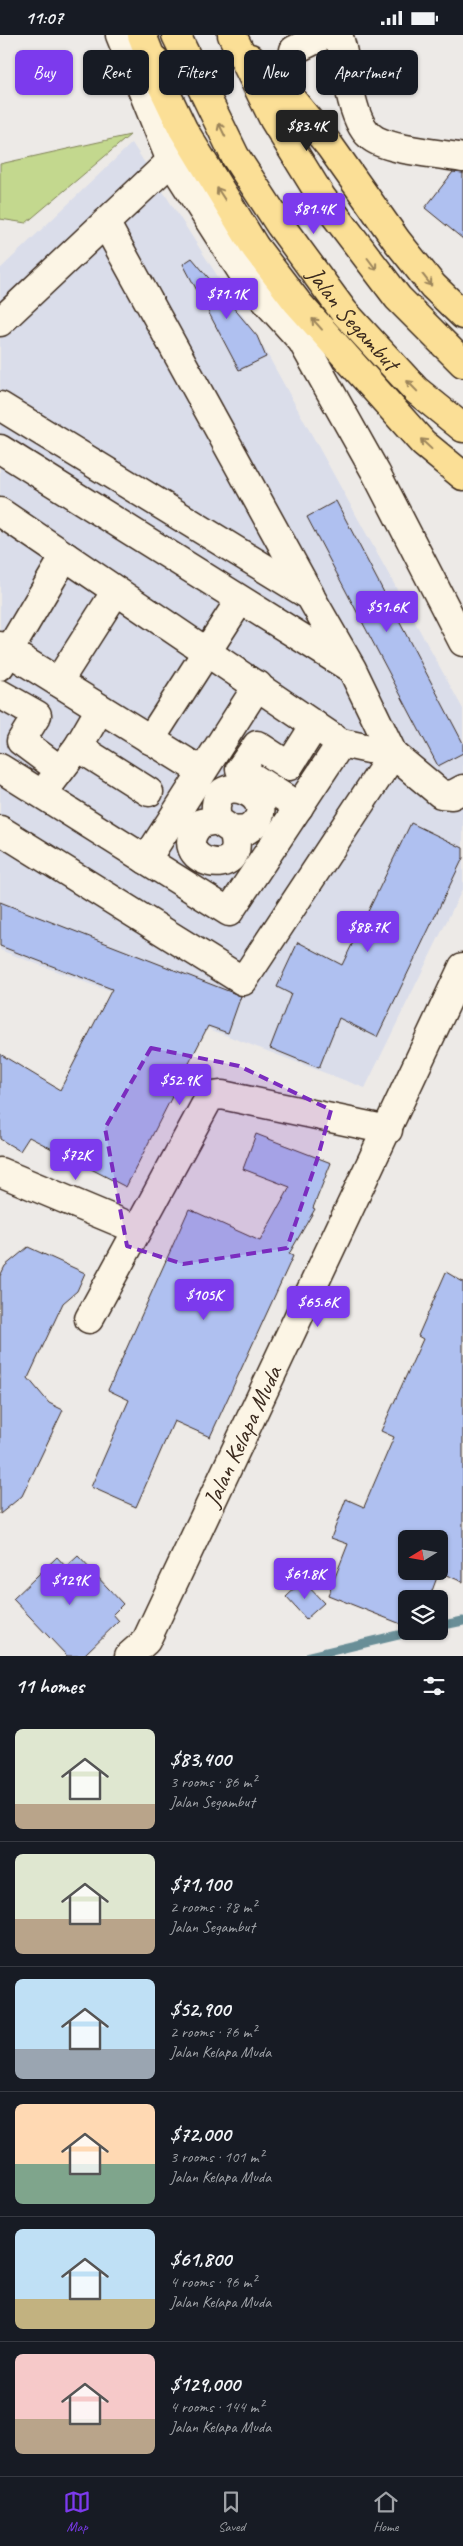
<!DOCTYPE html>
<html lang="en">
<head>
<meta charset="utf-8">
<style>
	:root { --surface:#171b24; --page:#242831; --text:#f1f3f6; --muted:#9ea1a6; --line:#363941; --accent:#7c3aed }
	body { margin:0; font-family:Caveat,sans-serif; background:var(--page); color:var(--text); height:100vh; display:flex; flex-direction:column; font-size:19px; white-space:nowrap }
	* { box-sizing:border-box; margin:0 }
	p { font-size:16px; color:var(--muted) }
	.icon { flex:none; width:28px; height:28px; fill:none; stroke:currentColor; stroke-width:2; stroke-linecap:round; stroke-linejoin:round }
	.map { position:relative; height:1621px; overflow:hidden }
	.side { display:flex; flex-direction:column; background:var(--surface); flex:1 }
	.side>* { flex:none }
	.guide { position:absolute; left:15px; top:15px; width:434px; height:45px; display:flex; gap:10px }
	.needle { width:32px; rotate:259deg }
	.fabs { position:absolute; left:398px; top:1495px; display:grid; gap:10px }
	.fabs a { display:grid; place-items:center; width:50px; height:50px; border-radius:8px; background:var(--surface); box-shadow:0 1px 4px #0004; font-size:25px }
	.price { position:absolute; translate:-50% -42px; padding:0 11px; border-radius:5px; background:var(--accent); color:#fff; font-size:16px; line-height:32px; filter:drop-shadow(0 1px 2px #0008) }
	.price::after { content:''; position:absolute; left:50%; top:30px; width:15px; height:11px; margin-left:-8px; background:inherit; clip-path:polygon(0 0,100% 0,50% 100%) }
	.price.selected { background:#222; color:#fff }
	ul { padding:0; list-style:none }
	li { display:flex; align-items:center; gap:15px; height:125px; padding:0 15px }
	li+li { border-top:1px solid var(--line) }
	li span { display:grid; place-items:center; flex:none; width:140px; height:100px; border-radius:8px; color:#555 }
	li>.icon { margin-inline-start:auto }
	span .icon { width:60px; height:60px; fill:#fffc; stroke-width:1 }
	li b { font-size:21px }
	h2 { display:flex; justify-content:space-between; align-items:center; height:60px; padding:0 15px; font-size:21px }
	.chip { padding:0 18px; border-radius:8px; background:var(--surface); box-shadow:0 1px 4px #0004; font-size:18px; line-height:45px }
	.chip.selected { background:var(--accent); color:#fff }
	.status { display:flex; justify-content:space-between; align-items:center; height:35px; padding:0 25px; background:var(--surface); direction:ltr }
	.status svg { height:14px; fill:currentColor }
	.tab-bar { display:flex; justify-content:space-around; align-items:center; height:70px; border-top:1px solid var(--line); background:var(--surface); font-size:14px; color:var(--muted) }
	.tab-bar a { display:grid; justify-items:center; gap:2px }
	.tab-bar .selected { color:var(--accent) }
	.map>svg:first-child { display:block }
	.built { fill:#daddea }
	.green { fill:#c3d88e; stroke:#7f8156 }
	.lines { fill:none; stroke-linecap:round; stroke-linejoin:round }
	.stream { stroke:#698e97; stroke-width:9 }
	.building { fill:#afc0f0; stroke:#3b2a1e; fill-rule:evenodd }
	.minor-casing { stroke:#3b2a1e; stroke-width:31 }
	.major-casing { stroke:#3b2a1e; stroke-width:31 }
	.highway-casing { stroke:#3b2a1e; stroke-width:31 }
	.minor { stroke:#fcf5e5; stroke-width:28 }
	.major { stroke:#fbdf96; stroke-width:28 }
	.highway { stroke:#fbdf96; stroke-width:28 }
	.oneway { stroke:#9b845a }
	.marked { fill:#7b2cbf; fill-opacity:0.2; stroke:#7b2cbf; stroke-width:4; stroke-dasharray:10 6; stroke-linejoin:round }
	.labels { text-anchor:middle; stroke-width:4.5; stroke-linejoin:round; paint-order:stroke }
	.street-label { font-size:24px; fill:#3b2a1e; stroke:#fcf5e5 }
</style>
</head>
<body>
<div class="status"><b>11:07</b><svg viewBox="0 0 49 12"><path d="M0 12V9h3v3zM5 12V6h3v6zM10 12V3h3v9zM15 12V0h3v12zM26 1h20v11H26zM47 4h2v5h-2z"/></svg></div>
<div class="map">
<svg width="463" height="1621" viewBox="0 0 463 1621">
	<rect width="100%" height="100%" fill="#edeae7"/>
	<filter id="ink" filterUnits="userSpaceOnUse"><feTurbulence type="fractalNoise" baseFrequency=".02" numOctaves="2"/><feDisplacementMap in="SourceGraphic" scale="10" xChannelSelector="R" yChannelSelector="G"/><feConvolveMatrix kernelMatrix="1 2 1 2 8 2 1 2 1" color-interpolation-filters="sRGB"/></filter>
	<g filter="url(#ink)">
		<path class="built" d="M132 108 265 315 463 674V853L365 1053 0 915V234Z"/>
		<path class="green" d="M130 100 26 188 0 184V129Z"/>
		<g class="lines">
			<path class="stream" d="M439 1591 463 1586
				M310 1621 415 1596"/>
		</g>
		<path class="building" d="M453 137 463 138V204L425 173Z
			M192 223 257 301 266 322 239 335 183 229Z
			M336 466 463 708V718L438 731 307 482Z
			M411 788 463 813V823L377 1002 339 983 319 1033 270 1013 291 959 277 952 298 907 342 930Z
			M0 867 241 961 228 998 208 991 126 1152 29 1102 20 1116 0 1104V1019L60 1055 112 954 0 911Z
			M256 1099 331 1128 313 1173 315 1174 289 1219 293 1221 210 1402 174 1386 136 1472 91 1452 129 1365 108 1355 189 1174 260 1206 290 1152 243 1134Z
			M28 1212 85 1238 77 1256 63 1268 28 1343 49 1368 63 1375 22 1461 0 1479V1241L5 1231Z
			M446 1237 463 1247V1547L439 1537 429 1564H406V1591L328 1560 348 1509 331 1503 346 1464 364 1472 394 1402 381 1396 423 1304 418 1301ZM406 1504H439V1536H406Z
			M78 1521 123 1569 113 1579 119 1586 83 1621H67L13 1564 57 1522 66 1532Z
			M303 1546 324 1568 306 1584 286 1562Z"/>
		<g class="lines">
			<defs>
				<g id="minor">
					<path d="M120 0 171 126 248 246 302 306 376 438 463 607"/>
					<path d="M338 0C346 19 344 37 350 56 353 70 359 92 370 101 386 116 441 118 463 123"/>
					<path d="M294 15 325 0"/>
					<path d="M106 189 310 560"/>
					<path d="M0 287 171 126"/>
					<path d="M0 371 310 561 352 634 393 719"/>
					<path d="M0 414 350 633"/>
					<path d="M0 477 341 708 393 719"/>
					<path d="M0 611 201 736"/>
					<path d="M0 631 65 521"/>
					<path d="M58 647 116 556"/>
					<path d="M0 659 37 680 21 706 60 735"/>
					<path d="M150 705 240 565"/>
					<path d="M78 712 149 757"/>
					<path d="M0 733 229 877 341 708"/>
					<path d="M240 734 257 710 289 731 315 690"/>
					<path d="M243 736 299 772"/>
					<path d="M49 750 78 712 100 674"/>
					<path d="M217 785C205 725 293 764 247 795L233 796C252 850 162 827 201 788L217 785 233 796"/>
					<path d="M0 795 243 946 393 719 441 759 452 760 463 754"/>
					<path d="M146 825 258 650"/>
					<path d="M0 1137 136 1194"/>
					<path d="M89 1284 208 1065 214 1061 222 1060 388 1095"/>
					<path id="s1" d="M129 1621 146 1606 463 932"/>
				</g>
				<g id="major">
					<path id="s2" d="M176 0 235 121 280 190 344 277 416 355 463 393"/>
					<path d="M232 0 274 85 322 163 398 263 463 328"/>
					<path d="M250 23 283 54 329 110 397 206 433 251 463 280"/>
					<path d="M155 25 161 48 183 94 255 212 297 267 423 408 463 441"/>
				</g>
				<path id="highway" d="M142 0 161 48"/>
			</defs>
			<use href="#minor" class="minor-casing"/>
			<use href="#major" class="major-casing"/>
			<use href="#highway" class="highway-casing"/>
			<use href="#minor" class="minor"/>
			<use href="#major" class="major"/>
			<use href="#highway" class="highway"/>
		</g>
		<defs><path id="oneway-shaft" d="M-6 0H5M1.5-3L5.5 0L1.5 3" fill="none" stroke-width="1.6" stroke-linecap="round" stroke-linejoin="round" transform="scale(1.25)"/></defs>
		<g class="oneway">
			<use href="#oneway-shaft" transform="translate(222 95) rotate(-116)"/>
			<use href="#oneway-shaft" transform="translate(221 159) rotate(-123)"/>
			<use href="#oneway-shaft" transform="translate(372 229) rotate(53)"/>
			<use href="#oneway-shaft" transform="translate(427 245) rotate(52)"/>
			<use href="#oneway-shaft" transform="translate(317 289) rotate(-132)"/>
			<use href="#oneway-shaft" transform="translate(412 351) rotate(-134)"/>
			<use href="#oneway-shaft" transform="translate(426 409) rotate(-137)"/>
		</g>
	</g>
	<path class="marked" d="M151 1013 239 1031 331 1075 317 1125 287 1213 183 1229 127 1211 105 1093Z"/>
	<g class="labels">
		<g class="street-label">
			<text dy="8" stroke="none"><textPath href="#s2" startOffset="336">Jalan Segambut</textPath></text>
			<text dy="8" stroke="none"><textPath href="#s1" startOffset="249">Jalan Kelapa Muda</textPath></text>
		</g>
	</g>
</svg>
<div class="fabs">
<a><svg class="needle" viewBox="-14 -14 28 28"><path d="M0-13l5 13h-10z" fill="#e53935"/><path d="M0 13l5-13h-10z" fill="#9ea1a6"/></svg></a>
<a><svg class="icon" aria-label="layers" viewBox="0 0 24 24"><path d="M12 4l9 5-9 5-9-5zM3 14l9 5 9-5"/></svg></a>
</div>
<b class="price selected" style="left:307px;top:117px">$83.4K</b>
<b class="price" style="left:314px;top:200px">$81.4K</b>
<b class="price" style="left:227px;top:285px">$71.1K</b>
<b class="price" style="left:387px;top:598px">$51.6K</b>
<b class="price" style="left:368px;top:918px">$88.7K</b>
<b class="price" style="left:180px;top:1071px">$52.9K</b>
<b class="price" style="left:76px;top:1146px">$72K</b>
<b class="price" style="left:204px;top:1286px">$105K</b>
<b class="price" style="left:318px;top:1293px">$65.6K</b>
<b class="price" style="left:305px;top:1565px">$61.8K</b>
<b class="price" style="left:70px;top:1571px">$129K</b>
<div class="guide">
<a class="chip selected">Buy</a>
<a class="chip">Rent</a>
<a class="chip">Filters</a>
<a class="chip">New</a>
<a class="chip">Apartment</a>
</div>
</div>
<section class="side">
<h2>11 homes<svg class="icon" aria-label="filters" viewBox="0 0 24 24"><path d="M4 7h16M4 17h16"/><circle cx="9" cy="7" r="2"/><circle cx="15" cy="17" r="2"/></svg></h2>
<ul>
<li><span style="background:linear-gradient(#dfe7d0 75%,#b9a48a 0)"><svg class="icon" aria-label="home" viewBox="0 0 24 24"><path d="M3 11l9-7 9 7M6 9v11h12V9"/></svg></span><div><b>$83,400</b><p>3 rooms · 86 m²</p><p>Jalan Segambut</p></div></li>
<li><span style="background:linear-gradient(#dfe7d0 65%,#b9a48a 0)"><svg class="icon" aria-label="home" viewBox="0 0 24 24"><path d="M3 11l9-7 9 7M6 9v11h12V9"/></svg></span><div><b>$71,100</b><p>2 rooms · 78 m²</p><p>Jalan Segambut</p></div></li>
<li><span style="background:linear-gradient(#bfe0f5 70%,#9aa5b1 0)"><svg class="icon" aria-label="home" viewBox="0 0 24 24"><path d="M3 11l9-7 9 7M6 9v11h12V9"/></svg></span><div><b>$52,900</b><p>2 rooms · 76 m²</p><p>Jalan Kelapa Muda</p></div></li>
<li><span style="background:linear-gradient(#ffd9b3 60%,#7fa58c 0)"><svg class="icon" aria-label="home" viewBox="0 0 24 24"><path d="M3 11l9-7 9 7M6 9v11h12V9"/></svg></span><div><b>$72,000</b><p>3 rooms · 101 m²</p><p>Jalan Kelapa Muda</p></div></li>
<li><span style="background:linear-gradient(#bfe0f5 70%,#c2b280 0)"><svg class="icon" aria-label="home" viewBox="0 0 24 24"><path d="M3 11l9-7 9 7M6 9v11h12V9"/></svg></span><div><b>$61,800</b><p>4 rooms · 96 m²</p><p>Jalan Kelapa Muda</p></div></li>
<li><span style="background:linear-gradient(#f6c9c9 65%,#b9a48a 0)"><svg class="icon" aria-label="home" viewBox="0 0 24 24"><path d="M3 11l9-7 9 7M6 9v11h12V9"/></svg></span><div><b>$129,000</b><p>4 rooms · 144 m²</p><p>Jalan Kelapa Muda</p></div></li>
</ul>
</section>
<nav class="tab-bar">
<a class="selected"><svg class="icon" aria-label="map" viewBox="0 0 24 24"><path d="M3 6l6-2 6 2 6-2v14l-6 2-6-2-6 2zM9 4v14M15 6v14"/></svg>Map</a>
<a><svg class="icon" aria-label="saved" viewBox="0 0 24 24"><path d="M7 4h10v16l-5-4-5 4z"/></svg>Saved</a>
<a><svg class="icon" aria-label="home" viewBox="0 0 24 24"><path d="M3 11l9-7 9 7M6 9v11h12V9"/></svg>Home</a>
</nav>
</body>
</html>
